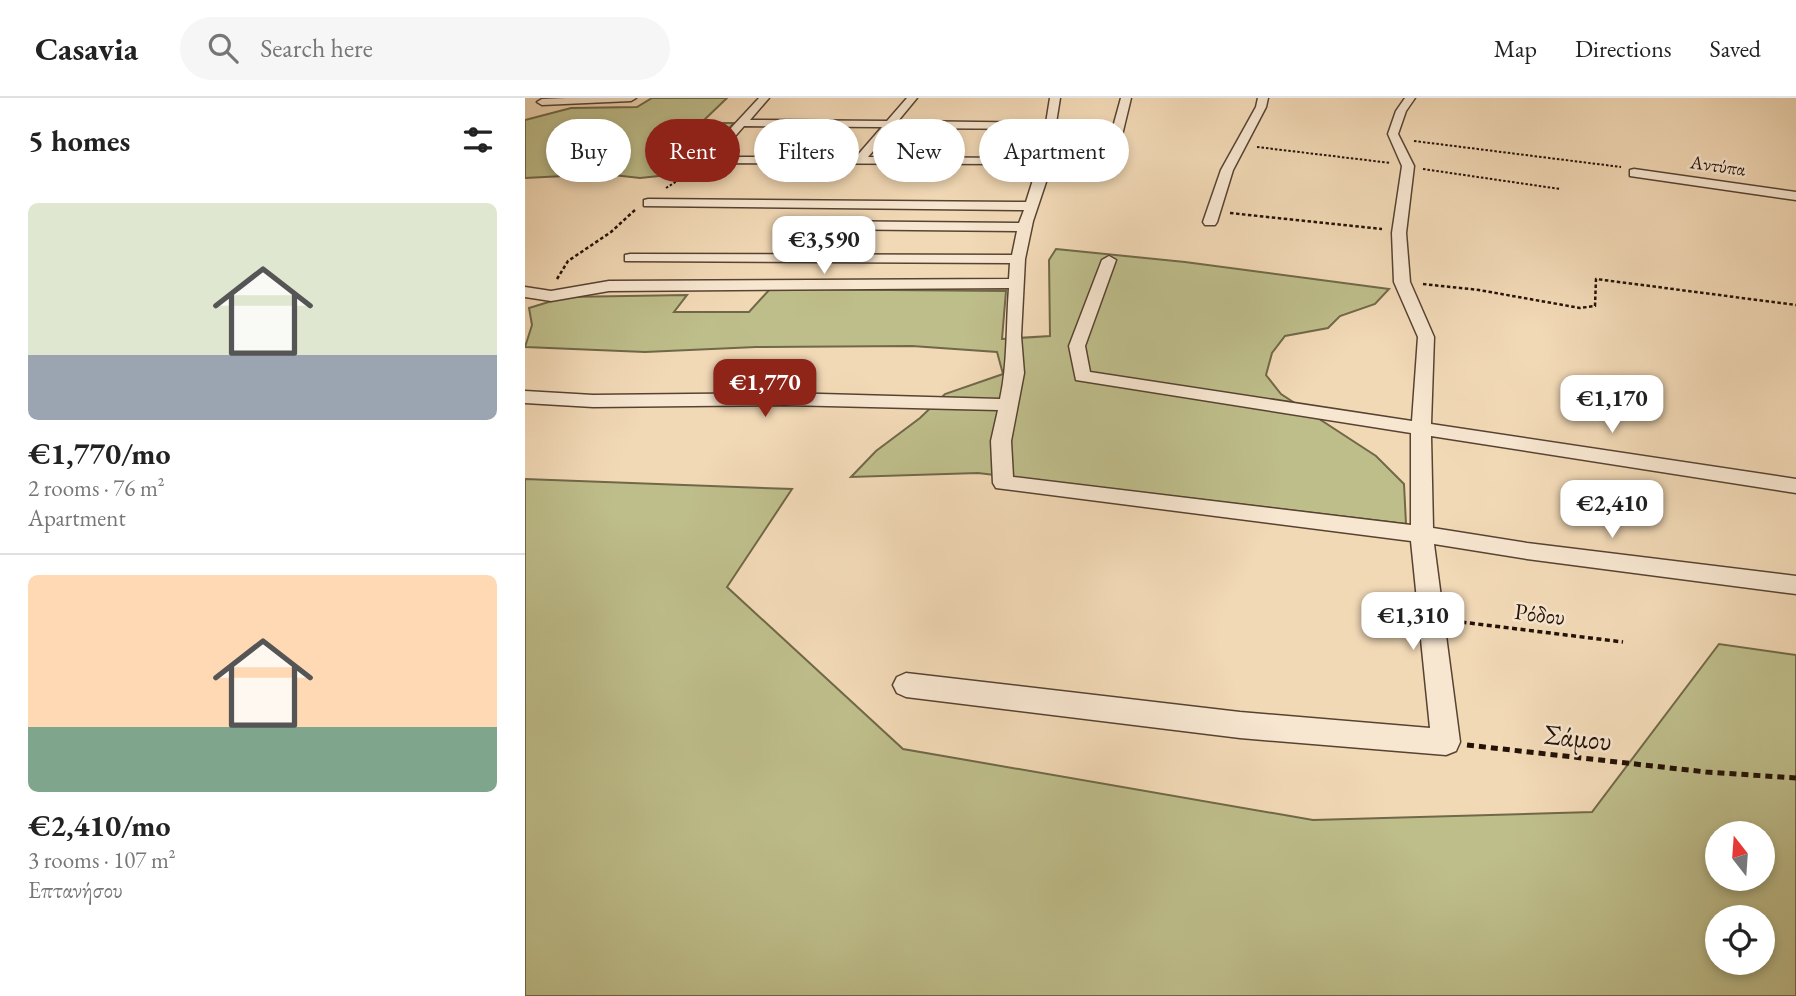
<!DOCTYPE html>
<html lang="en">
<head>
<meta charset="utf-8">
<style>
	:root { --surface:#fff; --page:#f6f6f6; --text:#222; --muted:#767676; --line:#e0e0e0; --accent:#8f2418 }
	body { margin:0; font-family:"EB Garamond",serif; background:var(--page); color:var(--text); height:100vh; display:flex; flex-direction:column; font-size:26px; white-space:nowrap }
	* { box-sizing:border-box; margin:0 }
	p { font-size:23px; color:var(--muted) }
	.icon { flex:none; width:38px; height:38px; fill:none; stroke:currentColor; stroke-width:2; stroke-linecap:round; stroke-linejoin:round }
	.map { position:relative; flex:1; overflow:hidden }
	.details { display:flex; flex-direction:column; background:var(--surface); width:525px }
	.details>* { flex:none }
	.banner { position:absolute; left:21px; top:21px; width:665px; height:63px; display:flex; gap:14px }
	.needle { width:46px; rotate:343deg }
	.fabs { position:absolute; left:1180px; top:723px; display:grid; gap:14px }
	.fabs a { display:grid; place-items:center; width:70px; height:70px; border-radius:50%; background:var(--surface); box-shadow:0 4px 10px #0003; font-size:35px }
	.price { position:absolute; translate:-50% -60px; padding:0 16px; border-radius:14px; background:#fff; color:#222; font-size:23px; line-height:46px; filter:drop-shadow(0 2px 4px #0008) }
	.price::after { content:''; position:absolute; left:50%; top:42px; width:21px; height:16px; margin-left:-10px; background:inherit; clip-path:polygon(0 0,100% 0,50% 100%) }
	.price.on { background:var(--accent); color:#fff }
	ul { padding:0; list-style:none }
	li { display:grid; align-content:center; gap:14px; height:371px; padding:0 28px }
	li+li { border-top:2px solid var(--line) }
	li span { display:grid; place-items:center; height:217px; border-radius:10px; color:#555 }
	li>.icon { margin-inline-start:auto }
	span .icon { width:126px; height:126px; fill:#fffc; stroke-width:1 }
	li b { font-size:30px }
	h2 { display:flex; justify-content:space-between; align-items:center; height:84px; padding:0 28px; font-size:30px }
	.tag { padding:0 24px; border-radius:32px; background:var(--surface); box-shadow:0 4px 10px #0003; font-size:24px; line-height:63px }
	.tag.on { background:var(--accent); color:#fff }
	header { display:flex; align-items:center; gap:42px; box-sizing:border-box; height:98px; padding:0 35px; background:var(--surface); border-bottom:2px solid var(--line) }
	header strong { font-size:33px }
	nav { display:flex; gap:38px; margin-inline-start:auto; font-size:24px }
	.search { width:490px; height:63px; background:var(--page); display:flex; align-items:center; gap:18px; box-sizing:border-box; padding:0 24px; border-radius:38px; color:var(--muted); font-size:26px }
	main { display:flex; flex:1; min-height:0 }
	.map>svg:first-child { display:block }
	.green { fill:#bebe8b; stroke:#706848; stroke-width:2; fill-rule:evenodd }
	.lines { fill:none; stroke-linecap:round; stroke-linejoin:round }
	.minor-casing { stroke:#574332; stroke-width:3 }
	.path-far3 { stroke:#231106; stroke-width:2; stroke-dasharray:2.5 2; stroke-linecap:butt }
	.path-far2 { stroke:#231106; stroke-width:2.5; stroke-dasharray:3.5 2.5; stroke-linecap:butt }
	.path-far1 { stroke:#231106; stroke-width:3.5; stroke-dasharray:5 3.5; stroke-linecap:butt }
	.path { stroke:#231106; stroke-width:5; stroke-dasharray:7 5; stroke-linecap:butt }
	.minor { fill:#f7e6d0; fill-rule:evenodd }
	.labels { text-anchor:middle; stroke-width:5; stroke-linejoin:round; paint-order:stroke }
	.far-street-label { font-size:19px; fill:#231106; stroke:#f7e6d0 }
	.street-label { font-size:23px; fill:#231106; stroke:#f7e6d0 }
	.near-street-label { font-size:28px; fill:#231106; stroke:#f7e6d0 }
</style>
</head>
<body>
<header>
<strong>Casavia</strong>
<div class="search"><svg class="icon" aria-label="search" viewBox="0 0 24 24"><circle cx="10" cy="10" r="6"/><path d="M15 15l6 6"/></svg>Search here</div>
<nav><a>Map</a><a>Directions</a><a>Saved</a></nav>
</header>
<main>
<section class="details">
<h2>5 homes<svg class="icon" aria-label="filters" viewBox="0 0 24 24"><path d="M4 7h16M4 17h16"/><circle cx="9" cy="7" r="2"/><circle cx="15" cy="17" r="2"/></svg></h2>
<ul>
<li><span style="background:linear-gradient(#dfe7d0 70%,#9aa5b1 0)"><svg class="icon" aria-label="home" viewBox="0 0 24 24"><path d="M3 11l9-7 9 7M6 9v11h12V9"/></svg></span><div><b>€1,770/mo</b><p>2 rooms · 76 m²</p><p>Apartment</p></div></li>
<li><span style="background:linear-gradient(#ffd9b3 70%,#7fa58c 0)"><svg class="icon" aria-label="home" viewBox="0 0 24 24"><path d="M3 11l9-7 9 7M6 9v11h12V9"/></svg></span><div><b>€2,410/mo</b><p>3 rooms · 107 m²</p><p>Επτανήσου</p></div></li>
</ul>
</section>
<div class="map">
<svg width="1271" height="898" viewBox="0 0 1271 898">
	<rect width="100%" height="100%" fill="#f2d9b6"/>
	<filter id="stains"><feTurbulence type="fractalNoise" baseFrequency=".00286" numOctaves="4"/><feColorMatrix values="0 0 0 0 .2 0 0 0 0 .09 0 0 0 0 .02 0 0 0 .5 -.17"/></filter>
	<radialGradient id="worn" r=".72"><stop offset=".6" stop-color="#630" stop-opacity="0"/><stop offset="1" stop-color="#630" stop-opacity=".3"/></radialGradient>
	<path class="green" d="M127 0H202L176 25H209L163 75 115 80 79 76 0 80V22L46 10 112 9Z
		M531 151 660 164 864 191 850 206 815 218 803 230 760 238 747 255 741 277 756 296 851 358 879 386 881 426 453 375 326 379 351 353 395 320 420 296 478 276 472 254 387 248 231 249 120 254 0 249 7 227 4 210 40 199 162 197 149 214H224L245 191 481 193 477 241 525 238 524 162Z
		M0 381 267 391 202 489 378 651 788 722 1067 714 1194 546 1271 557V898H0ZM1237 735V780H1192V735ZM1237 819V864H1192V819Z"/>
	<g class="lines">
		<defs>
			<path id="minor" d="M41 0H111L106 3 17 7 12 4 17 1Z
				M234 0H244L225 22 362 23 382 0H392L373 23 521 25 525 0H535L522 81 508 123 500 161 496 238 499 275 486 343 488 379 886 427V335L551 282 544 248 577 162 584 158 591 162 560 248 565 274 887 323 893 239 869 184 867 135 877 68 863 36 871 13 880 0H890L881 13 873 36 889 68 881 135 885 184 909 239 906 326 1271 381V395L906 338 908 430 1002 445 1271 478V496L1002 461 909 446 935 644 931 653 921 657 715 640 381 599 372 595 368 587 372 579 381 575 715 614 905 630 886 443 471 390 468 385 466 343 473 312 260 307 68 309 0 305V293L68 297 260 295 475 301C483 265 481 227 484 190L84 193 26 203 0 199V189L26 193 84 183 484 181 485 165 100 163V157L105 156 487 157 492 133 289 131 282 127 289 123 494 125 499 112 119 108V102L123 101 501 104 513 66 186 65 176 75H168V71ZM219 28 357 29 331 59H192ZM368 30 519 31 514 60 343 59Z
				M596 0H606L592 58 586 61 580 58Z
				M733 0H743L741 9 708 72 692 124 690 127H680L678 124 696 72 731 9Z
				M1109 71 1271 94V102L1105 78V72Z"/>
		</defs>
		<use href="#minor" class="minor-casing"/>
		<path class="path-far3" d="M889 43 1096 69
			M732 49 866 65
			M898 71 1035 91
			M141 90 160 78"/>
		<path class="path-far2" d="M705 115 857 131
			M32 181 43 163 86 134 111 111
			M898 186 954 192 1055 210 1070 208 1071 181 1271 207"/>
		<path class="path-far1" d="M846 513 885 518
			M928 523 1098 544"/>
		<path class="path" d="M942 647 1181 674 1271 680"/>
		<use href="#minor" class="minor"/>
	</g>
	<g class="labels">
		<g class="far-street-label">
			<text transform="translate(1193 67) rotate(8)" y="7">Αντύπα</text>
		</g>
		<g class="street-label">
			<text transform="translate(1015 516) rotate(7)" y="8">Ρόδου</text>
		</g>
		<g class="near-street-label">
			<text transform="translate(1053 639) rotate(6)" y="10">Σάμου</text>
		</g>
	</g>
	<rect width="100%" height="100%" filter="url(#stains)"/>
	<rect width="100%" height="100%" fill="url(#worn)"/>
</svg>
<div class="fabs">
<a><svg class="needle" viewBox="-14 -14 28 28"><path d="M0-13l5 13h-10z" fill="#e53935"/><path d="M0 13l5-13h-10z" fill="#767676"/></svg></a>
<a><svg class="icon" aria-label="locate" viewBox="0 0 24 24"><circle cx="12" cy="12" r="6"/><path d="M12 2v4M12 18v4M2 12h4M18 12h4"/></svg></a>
</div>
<b class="price" style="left:299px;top:178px">€3,590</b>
<b class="price on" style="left:240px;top:321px">€1,770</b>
<b class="price" style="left:1087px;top:337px">€1,170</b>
<b class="price" style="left:1087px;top:442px">€2,410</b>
<b class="price" style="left:888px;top:554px">€1,310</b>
<div class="banner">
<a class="tag">Buy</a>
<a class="tag on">Rent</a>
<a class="tag">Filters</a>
<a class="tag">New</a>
<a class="tag">Apartment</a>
</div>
</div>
</main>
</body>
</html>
